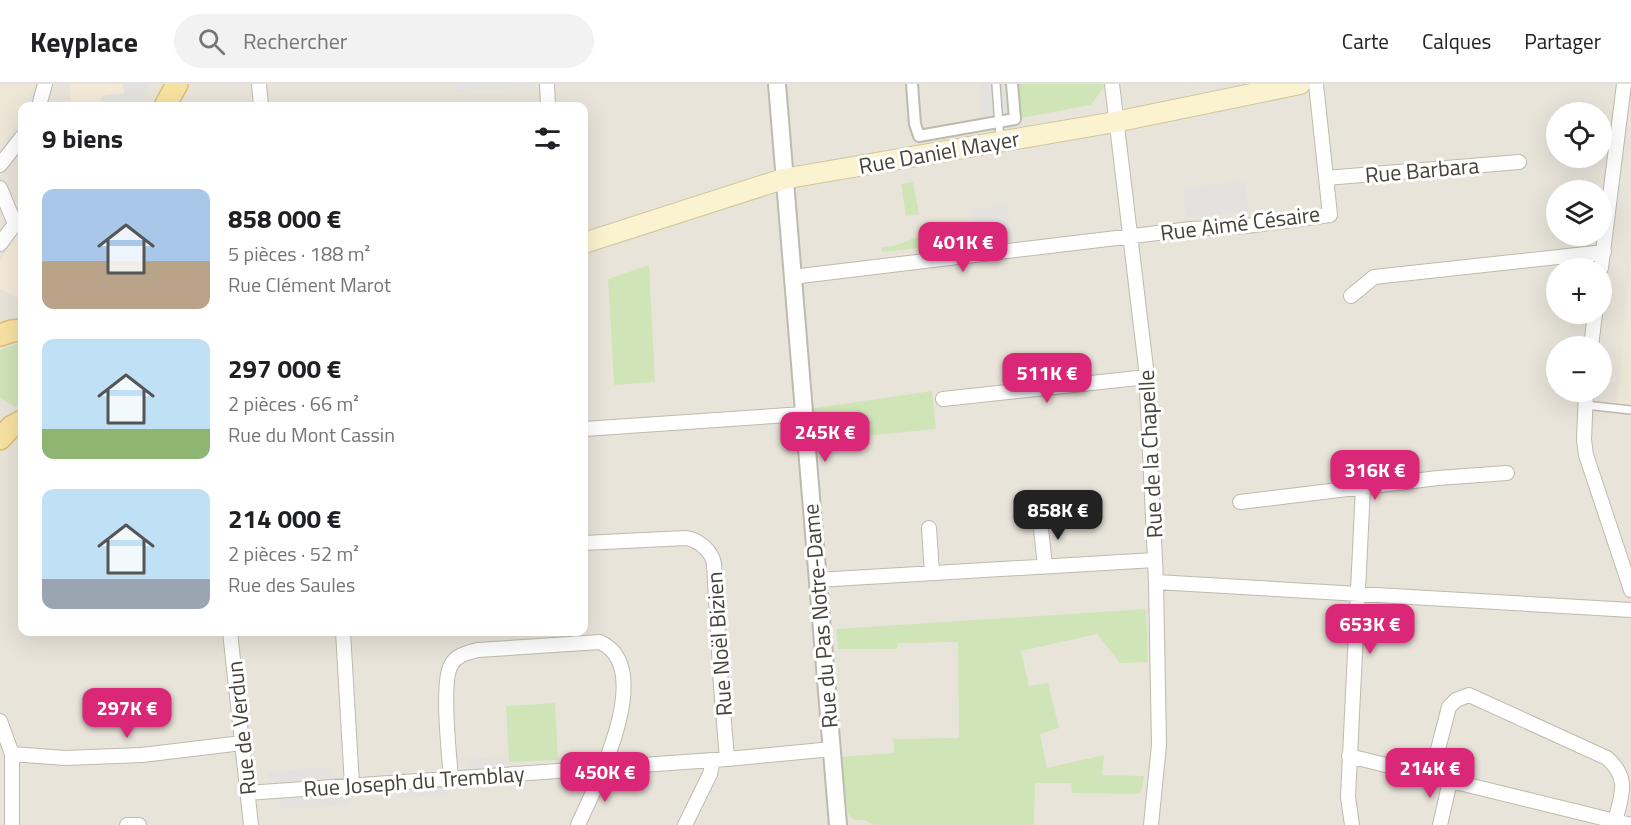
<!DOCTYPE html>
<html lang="fr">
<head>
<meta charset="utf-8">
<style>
	:root { --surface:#fff; --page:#f2f2f2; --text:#202124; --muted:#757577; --line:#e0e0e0; --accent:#db2777 }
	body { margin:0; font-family:"Titillium Web",sans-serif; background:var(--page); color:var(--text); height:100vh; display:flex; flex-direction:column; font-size:22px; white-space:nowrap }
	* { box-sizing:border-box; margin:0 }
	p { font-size:20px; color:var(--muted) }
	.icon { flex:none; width:33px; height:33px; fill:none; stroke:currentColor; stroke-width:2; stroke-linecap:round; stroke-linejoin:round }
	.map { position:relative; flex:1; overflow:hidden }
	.panel { position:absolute; left:18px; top:18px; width:570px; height:534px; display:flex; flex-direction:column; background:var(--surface); border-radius:12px; box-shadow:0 6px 24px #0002 }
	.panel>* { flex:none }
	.buttons { position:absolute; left:1546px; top:18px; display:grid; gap:12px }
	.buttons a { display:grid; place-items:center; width:66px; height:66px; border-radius:50%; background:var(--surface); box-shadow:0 6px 24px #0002; font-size:30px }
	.price { position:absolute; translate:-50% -51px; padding:0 14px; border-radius:12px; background:var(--accent); color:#fff; font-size:20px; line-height:39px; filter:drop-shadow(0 2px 3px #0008) }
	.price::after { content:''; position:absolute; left:50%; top:36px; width:18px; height:14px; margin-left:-9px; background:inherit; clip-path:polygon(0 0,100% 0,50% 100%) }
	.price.active { background:#222; color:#fff }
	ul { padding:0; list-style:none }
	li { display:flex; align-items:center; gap:18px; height:150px; padding:0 24px }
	li span { display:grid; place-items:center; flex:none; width:168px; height:120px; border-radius:12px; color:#555 }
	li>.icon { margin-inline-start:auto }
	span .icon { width:72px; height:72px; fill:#fffc; stroke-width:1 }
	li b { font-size:26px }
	h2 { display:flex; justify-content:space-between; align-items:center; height:72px; padding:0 24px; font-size:26px }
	header { display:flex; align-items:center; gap:36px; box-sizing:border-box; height:84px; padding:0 30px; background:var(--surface); border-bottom:2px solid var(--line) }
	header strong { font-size:28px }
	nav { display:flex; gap:33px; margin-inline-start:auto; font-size:21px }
	.search { width:420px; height:54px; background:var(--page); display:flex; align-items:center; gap:15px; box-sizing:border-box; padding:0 21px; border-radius:33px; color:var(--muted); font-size:22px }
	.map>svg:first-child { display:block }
	.residential { fill:#e8e4da; fill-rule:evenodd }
	.commercial { fill:#f4ead9 }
	.education { fill:#ece7d7 }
	.green { fill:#cfe5b8 }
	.parking { fill:#e4e2df }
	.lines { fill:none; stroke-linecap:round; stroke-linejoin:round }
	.service-casing { stroke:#bfbaaf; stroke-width:10 }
	.pedestrian-casing { stroke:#bfbaaf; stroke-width:14 }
	.minor-casing { stroke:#bfbaaf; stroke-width:16 }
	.tertiary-casing { stroke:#bfbaaf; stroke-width:20 }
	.secondary-casing { stroke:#d0c69f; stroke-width:22 }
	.primary-casing { stroke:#dbc073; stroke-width:24 }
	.service { stroke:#fff; stroke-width:7 }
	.pedestrian { stroke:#fff; stroke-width:10 }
	.minor { stroke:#fff; stroke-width:14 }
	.tertiary { stroke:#fff; stroke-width:16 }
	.secondary { stroke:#fbf2cf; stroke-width:20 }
	.primary { stroke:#f7e2a2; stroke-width:21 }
	.labels { text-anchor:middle; stroke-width:6; stroke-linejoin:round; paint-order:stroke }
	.street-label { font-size:22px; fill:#48433a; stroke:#fff }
</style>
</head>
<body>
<header>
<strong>Keyplace</strong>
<div class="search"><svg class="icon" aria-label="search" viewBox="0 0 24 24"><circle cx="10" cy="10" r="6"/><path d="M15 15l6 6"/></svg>Rechercher</div>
<nav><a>Carte</a><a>Calques</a><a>Partager</a></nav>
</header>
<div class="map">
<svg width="1631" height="741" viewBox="0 0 1631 741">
	<rect width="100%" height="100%" fill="#f4f2ec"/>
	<path class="residential" d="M0 0H1631V741H0ZM22 22H584V548H22ZM1557 28H1602V74H1557ZM1557 106H1602V152H1557ZM1557 184H1602V230H1557ZM1557 262H1602V308H1557Z"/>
	<path class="commercial" d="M70 0H149L138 22H71Z
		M22 141V216L0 205V177Z"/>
	<path class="education" d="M0 0H35L26 22H22L20 35 0 63Z
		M1631 171V329L1617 327Z"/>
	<path class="green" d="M1012 0H1103L1104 3 1091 21 1015 35Z
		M913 98 919 130 906 132 901 100Z
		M971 143 972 158 882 168 881 163 894 162 914 154 948 153Z
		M649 181 655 298 614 301 608 195Z
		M22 258V321L16 323 0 314V266Z
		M932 307 936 345 813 357 808 325Z
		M1146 525 1148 578 1120 579 1097 550 1021 567 1029 602 1048 599 1059 644 1040 650 1047 684 1104 671 1102 691 1144 692 1142 705 1139 710 1072 709 1071 699H1035L1034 741H874L864 736H854L848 730 840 673 894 669 893 655 959 654 958 558 898 559 897 565H838L836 545Z
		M555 619 558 676 509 678 506 622Z"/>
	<path class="parking" d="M123 0H150L139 22H103L101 12 124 9Z
		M455 0H534V3L456 8Z
		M979 0H1012L1015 35 982 41Z
		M1245 97 1248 127 1186 134 1182 104Z
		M1007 120 1010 154 975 157 971 126Z
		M505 673 509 683 470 685 464 675Z
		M330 683 336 695 273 699 267 688Z
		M446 699 447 711 397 714 396 703Z
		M348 706 349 721 282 725 278 711Z"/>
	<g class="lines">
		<defs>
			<path id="service" d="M996 0 1000 55
				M1585 321 1631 326"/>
			<path id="pedestrian" d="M912 0 915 40 919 52 1015 35 1012 0"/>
			<path id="minor" d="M259 0 261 22
				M547 0 548 22
				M1112 0 1146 284 1156 498 1159 661 1151 741
				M39 22 45 0
				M0 81 22 53
				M1326 94 1519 78
				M0 104 15 140 0 160
				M1601 184 1624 0
				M792 193 1191 145 1246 142 1330 131 1316 0
				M1351 212 1374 193 1604 168
				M1591 262 1595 230
				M1586 308 1584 356 1586 371 1631 506
				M943 315 1147 293
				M584 345 803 330
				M1240 418 1438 394 1507 389
				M1040 436 1045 482
				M929 444 932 489
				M584 459 685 454C698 455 712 467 714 480L721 602 727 675
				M817 496 1155 476
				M1156 498 1631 526
				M230 548 251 741
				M343 548 352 701
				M0 637 12 670V741
				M12 670 65 674 142 671 242 659
				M1349 672 1631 741
				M1431 692 1449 623 1456 616 1469 611 1607 674C1631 695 1621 713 1614 741
				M451 693C449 670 441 599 451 581 456 571 467 569 478 566L600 558C657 584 595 703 578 741
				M248 709 727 675 832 665
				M127 741H139
				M685 741 710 690 713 676
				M1352 741 1348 713 1363 403
				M1440 741 1450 697"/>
			<path id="tertiary" d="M777 0 838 741"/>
			<path id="secondary" d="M584 159 783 95 1115 38 1300 0"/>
			<path id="primary" d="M165 22 177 0
				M0 251 12 247 22 246
				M0 355 11 343 22 337"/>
		</defs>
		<use href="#service" class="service-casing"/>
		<use href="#pedestrian" class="pedestrian-casing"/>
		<use href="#minor" class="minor-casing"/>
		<use href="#tertiary" class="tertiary-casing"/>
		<use href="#secondary" class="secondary-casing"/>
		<use href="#primary" class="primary-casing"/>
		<use href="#service" class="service"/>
		<use href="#pedestrian" class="pedestrian"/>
		<use href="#minor" class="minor"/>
		<use href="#tertiary" class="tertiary"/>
		<use href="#secondary" class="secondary"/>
		<use href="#primary" class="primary"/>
	</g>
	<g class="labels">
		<g class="street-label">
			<text transform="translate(939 68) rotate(-10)" y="8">Rue Daniel Mayer</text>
			<text transform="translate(1422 86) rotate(-5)" y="8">Rue Barbara</text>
			<text transform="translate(1240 139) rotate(-7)" y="8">Rue Aimé Césaire</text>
			<text transform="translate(1150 370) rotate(-93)" y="8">Rue de la Chapelle</text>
			<text transform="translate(820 532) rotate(-95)" y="8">Rue du Pas Notre-Dame</text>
			<text transform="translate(719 560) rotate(-94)" y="8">Rue Noël Bizien</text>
			<text transform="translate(241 644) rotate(-96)" y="8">Rue de Verdun</text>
			<text transform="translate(414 697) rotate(-4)" y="8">Rue Joseph du Tremblay</text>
		</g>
	</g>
</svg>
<div class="buttons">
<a><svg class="icon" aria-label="locate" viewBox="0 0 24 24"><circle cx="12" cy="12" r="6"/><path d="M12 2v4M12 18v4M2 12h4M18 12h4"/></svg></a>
<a><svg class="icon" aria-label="layers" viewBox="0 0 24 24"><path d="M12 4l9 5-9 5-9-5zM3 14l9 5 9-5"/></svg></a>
<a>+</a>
<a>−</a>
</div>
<b class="price" style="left:963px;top:189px">401K €</b>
<b class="price" style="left:1047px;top:320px">511K €</b>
<b class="price" style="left:825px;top:379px">245K €</b>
<b class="price" style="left:1375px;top:417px">316K €</b>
<b class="price active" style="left:1058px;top:457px">858K €</b>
<b class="price" style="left:1370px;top:571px">653K €</b>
<b class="price" style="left:127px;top:655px">297K €</b>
<b class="price" style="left:1430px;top:715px">214K €</b>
<b class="price" style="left:605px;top:719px">450K €</b>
<section class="panel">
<h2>9 biens<svg class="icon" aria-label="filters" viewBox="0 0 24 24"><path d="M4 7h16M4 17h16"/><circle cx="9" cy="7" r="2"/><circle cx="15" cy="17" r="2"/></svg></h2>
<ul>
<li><span style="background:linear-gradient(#a9c7e8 60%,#b9a48a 0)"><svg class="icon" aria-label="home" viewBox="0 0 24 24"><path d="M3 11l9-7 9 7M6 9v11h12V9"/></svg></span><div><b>858 000 €</b><p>5 pièces · 188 m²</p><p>Rue Clément Marot</p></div></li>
<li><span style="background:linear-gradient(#bfe0f5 75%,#8fb573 0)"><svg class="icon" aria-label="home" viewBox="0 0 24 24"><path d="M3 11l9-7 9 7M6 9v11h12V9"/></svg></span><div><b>297 000 €</b><p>2 pièces · 66 m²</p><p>Rue du Mont Cassin</p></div></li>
<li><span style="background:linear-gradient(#bfe0f5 75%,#9aa5b1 0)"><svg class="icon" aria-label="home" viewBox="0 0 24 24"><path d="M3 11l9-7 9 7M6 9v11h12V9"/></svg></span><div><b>214 000 €</b><p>2 pièces · 52 m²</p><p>Rue des Saules</p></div></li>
</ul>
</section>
</div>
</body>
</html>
